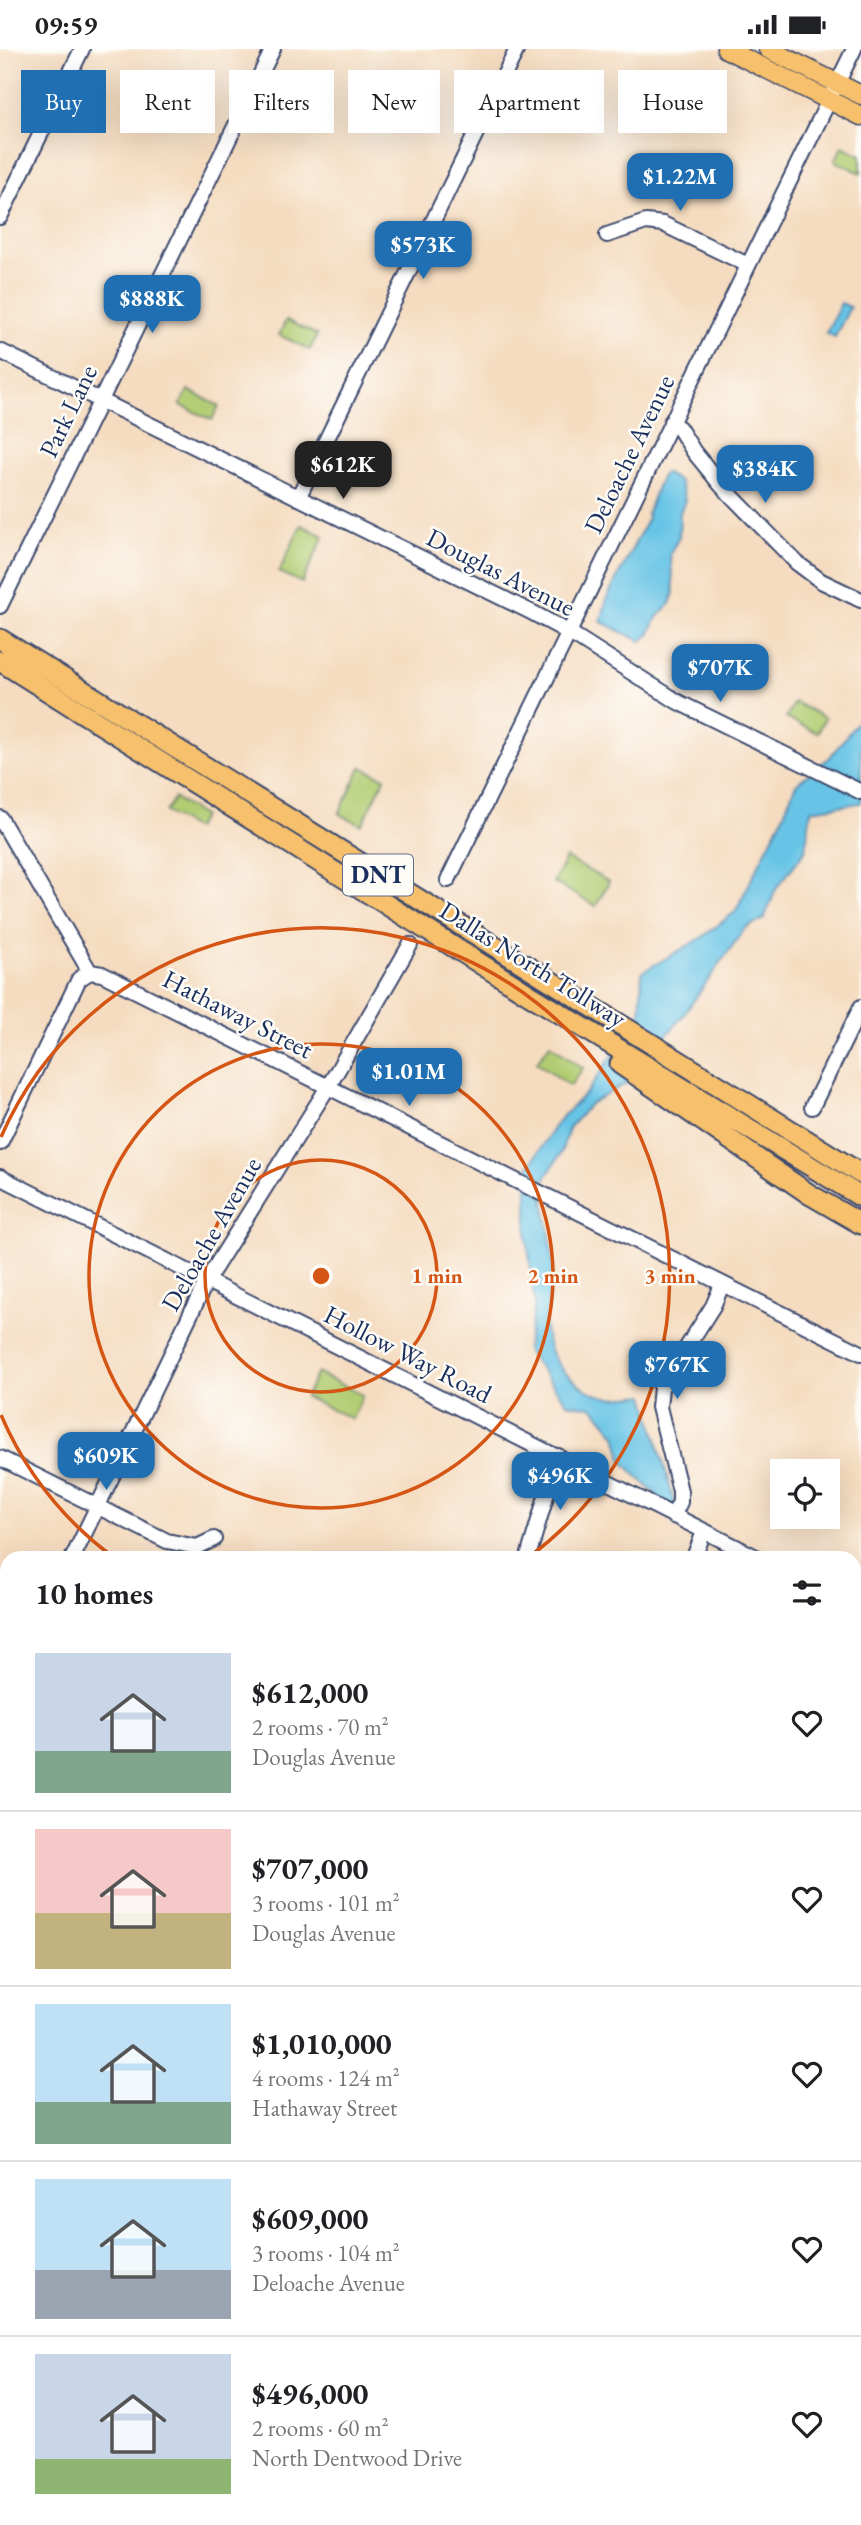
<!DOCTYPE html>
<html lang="en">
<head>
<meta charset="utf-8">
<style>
	:root { --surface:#fff; --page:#f2f2f2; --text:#202124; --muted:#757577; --line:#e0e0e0; --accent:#1f6fb2 }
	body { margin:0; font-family:"EB Garamond",serif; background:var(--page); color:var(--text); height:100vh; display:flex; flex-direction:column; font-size:26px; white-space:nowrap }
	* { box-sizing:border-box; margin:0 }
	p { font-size:23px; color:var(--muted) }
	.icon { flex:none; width:38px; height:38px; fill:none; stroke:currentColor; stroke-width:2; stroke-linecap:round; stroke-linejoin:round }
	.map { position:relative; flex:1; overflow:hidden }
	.panel { position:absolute; left:0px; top:1502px; width:861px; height:975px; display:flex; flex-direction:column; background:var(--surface); border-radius:21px 21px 0 0; box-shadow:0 7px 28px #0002 }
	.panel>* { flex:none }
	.top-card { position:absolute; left:21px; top:21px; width:819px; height:63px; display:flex; gap:14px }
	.tools { position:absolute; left:770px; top:1410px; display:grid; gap:14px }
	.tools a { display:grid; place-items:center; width:70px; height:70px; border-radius:0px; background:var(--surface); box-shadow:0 7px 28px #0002; font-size:35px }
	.price { position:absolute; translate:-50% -60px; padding:0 16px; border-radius:14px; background:var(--accent); color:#fff; font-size:23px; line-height:46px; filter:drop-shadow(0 2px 4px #0008) }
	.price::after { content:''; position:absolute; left:50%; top:42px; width:21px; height:16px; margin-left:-10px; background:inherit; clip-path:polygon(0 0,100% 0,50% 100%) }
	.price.active { background:#222; color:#fff }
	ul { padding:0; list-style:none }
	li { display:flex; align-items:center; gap:21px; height:175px; padding:0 35px }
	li+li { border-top:2px solid var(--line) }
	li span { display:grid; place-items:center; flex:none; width:196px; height:140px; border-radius:0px; color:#555 }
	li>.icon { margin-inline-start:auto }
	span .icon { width:84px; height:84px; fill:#fffc; stroke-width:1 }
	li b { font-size:30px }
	h2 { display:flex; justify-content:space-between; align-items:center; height:84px; padding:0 35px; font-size:30px }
	.pill { padding:0 24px; border-radius:0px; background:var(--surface); box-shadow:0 7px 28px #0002; font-size:24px; line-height:63px }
	.pill.active { background:var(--accent); color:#fff }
	.status { display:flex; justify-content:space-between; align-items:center; height:49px; padding:0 35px; background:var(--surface); direction:ltr }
	.status svg { height:19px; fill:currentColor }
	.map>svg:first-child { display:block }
	.green { fill:#b1cc71; stroke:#667e68; stroke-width:2 }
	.water { fill:#68c4e6; stroke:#427aa2; stroke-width:2 }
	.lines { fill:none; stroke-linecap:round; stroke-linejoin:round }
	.minor-casing { stroke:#3c496d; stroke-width:18 }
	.major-casing { stroke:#3c496d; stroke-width:21 }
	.highway-casing { stroke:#3c496d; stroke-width:23 }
	.minor { stroke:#fff; stroke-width:14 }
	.major { stroke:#f7c06c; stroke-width:18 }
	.highway { stroke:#f7c06c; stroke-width:19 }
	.ring { fill:none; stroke:#d45514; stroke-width:3.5 }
	.labels { text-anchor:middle; stroke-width:5; stroke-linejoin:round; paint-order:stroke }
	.shield { fill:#fdfcf7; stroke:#5f6c8c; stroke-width:2 }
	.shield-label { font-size:24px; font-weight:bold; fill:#1b2f5e }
	.street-label { font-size:26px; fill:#1b2f5e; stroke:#fdfcf7 }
	.centre { fill:#d45514; stroke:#fdfcf7; stroke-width:3.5 }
	.ring-label { font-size:21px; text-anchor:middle; font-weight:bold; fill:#d45514; stroke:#fdfcf7; stroke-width:5; stroke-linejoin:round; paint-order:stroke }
</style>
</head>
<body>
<div class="status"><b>09:59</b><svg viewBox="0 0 49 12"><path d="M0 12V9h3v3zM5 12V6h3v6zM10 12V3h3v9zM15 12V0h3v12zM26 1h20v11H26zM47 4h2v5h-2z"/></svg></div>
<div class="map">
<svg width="861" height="2476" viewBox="0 0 861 2476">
	<rect width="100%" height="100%" fill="#fdfcf7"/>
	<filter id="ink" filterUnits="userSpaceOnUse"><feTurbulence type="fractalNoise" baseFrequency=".0143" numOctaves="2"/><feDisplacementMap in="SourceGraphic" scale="14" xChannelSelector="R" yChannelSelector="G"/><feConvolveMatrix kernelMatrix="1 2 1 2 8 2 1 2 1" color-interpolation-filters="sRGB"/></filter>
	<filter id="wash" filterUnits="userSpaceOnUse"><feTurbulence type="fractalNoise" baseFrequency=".00686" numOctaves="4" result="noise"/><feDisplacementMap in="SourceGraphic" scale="28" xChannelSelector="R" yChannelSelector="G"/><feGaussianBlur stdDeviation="1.57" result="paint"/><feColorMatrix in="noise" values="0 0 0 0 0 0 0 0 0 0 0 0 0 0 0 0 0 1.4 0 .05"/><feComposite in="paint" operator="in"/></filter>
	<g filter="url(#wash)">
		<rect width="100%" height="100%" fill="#f5dcc0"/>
		<path class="green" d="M842 97 861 106V124L835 112Z
			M286 271 317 286 310 301 279 286Z
			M188 341 219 357 212 371 180 356Z
			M301 476 324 487 302 534 279 523Z
			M794 653 825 669 817 684 786 669Z
			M361 718 385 729 362 776 339 765Z
			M174 749 203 767 195 780 166 763Z
			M566 809 609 833 596 857 553 833Z
			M550 995 583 1019 570 1037 537 1013Z
			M317 1324 363 1346 352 1370 305 1348Z"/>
		<path class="water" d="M841 254 850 258 835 288 826 284Z
			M664 424 679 432 685 451 680 464 679 488 670 505 674 544 669 557 657 568 649 586 641 592 601 573 607 549 648 469 647 464C653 452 657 433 664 424Z
			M861 668V754L811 761 805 802 776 840 764 870 745 879 685 964 629 1033 590 1055 569 1079 561 1104 541 1136C546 1163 552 1189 553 1216 554 1240 541 1268 547 1292 553 1317 581 1344 607 1348 619 1350 633 1347 645 1346L678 1468 623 1413 616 1386 594 1359 567 1354 526 1301 535 1256 527 1187V1120L558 1072 587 1043 640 966 642 923 701 889 735 863 782 769 796 735 830 708Z"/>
	</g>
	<g filter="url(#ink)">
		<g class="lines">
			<defs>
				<path id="minor" d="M0 168 82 0
					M607 186 646 173 663 175 748 216
					M0 302 533 564 570 584 678 653 861 743
					M671 373 679 379 694 403 721 436 797 514 821 532 861 551
					M298 449 517 0
					M0 557 273 0
					M0 769 90 923 102 925 861 1304
					M448 831 854 0
					M812 1058 861 958
					M0 1094 79 930 90 923
					M0 1128 756 1508
					M0 1409 167 1492 197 1498 214 1490
					M673 1467 680 1453V1442L659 1358 661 1339 713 1257 722 1236
					M73 1508 207 1231 328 1038 410 896
					M528 1508 558 1407
					M694 1508 704 1483
					M854 1557 861 1560
					M0 1658 7 1644
					M0 1683 7 1688
					M854 1992 861 1996
					M0 2369 7 2362"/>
				<path id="major" d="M726 0 861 67
					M768 0 861 46
					M854 1857 861 1843
					M854 1906 861 1891
					M0 2280 7 2285
					M234 2469 242 2476
					M261 2469 271 2476
					M464 2476 476 2469
					M510 2476 520 2469"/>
				<path id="highway" d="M0 590 861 1125
					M0 612 530 946 861 1148
					M620 1015 809 1145 861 1175"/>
			</defs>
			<use href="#minor" class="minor-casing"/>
			<use href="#major" class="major-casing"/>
			<use href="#highway" class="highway-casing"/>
			<use href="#minor" class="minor"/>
			<use href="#major" class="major"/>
			<use href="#highway" class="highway"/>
		</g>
	</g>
	<g class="ring">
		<circle cx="321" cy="1227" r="116"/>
		<circle cx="321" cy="1227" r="232"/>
		<path d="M113 1508A349 349 0 0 1 1 1366M1 1088A349 349 0 1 1 529 1508"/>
	</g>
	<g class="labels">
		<rect class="shield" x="343" y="805.5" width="70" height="41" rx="5"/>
		<g class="shield-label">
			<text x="378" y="834">DNT</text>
		</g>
		<g class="street-label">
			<text transform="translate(68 362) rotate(-64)" y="9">Park Lane</text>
			<text transform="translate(629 405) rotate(-64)" y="9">Deloache Avenue</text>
			<text transform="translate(501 523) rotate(27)" y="9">Douglas Avenue</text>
			<text transform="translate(533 915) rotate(32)" y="9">Dallas North Tollway</text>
			<text transform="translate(238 965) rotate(27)" y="9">Hathaway Street</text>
			<text transform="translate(211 1185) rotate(-60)" y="9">Deloache Avenue</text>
			<text transform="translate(408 1305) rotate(27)" y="9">Hollow Way Road</text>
		</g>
	</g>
	<circle cx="321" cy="1227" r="10" class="centre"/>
	<g class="ring-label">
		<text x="437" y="1234">1 min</text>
		<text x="553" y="1234">2 min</text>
		<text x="670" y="1234">3 min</text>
	</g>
</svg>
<div class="tools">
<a><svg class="icon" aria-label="locate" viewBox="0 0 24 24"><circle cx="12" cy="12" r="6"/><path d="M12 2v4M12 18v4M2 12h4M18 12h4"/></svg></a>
</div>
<b class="price" style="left:680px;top:164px">$1.22M</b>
<b class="price" style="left:423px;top:232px">$573K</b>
<b class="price" style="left:152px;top:286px">$888K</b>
<b class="price active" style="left:343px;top:452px">$612K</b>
<b class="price" style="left:765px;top:456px">$384K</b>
<b class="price" style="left:720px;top:655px">$707K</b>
<b class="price" style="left:409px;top:1059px">$1.01M</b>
<b class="price" style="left:677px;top:1352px">$767K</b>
<b class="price" style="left:106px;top:1443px">$609K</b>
<b class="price" style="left:560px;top:1463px">$496K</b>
<div class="top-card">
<a class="pill active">Buy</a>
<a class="pill">Rent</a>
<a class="pill">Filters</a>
<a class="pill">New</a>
<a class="pill">Apartment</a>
<a class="pill">House</a>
</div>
<section class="panel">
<h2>10 homes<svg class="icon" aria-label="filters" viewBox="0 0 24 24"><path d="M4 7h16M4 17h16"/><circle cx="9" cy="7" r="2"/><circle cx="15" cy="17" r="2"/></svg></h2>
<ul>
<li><span style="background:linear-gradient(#c9d6e8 70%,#7fa58c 0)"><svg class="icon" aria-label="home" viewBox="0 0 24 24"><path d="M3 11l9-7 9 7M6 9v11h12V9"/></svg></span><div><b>$612,000</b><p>2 rooms · 70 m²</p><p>Douglas Avenue</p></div><svg class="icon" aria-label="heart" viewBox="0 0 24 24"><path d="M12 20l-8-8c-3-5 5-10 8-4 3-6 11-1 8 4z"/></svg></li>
<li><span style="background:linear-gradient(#f6c9c9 60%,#c2b280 0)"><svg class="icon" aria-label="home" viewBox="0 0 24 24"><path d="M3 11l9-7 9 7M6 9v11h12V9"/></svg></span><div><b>$707,000</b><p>3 rooms · 101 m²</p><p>Douglas Avenue</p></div><svg class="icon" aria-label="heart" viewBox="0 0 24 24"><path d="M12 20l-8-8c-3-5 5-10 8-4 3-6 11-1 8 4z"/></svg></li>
<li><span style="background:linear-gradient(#bfe0f5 70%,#7fa58c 0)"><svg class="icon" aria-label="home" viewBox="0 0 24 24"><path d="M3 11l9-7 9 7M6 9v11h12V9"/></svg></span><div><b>$1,010,000</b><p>4 rooms · 124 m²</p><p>Hathaway Street</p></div><svg class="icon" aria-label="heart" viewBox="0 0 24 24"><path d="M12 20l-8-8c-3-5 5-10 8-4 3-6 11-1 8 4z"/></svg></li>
<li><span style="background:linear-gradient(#bfe0f5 65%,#9aa5b1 0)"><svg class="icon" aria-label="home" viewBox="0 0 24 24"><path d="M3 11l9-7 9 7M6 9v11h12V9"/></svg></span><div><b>$609,000</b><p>3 rooms · 104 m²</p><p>Deloache Avenue</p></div><svg class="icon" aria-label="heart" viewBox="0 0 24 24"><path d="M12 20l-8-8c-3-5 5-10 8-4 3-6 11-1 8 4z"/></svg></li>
<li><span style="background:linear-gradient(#c9d6e8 75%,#8fb573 0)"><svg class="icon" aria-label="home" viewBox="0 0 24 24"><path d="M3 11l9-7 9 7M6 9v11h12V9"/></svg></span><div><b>$496,000</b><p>2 rooms · 60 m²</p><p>North Dentwood Drive</p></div><svg class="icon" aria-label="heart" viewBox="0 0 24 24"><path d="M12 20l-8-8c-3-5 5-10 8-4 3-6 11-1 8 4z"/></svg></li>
</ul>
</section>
</div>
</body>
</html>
